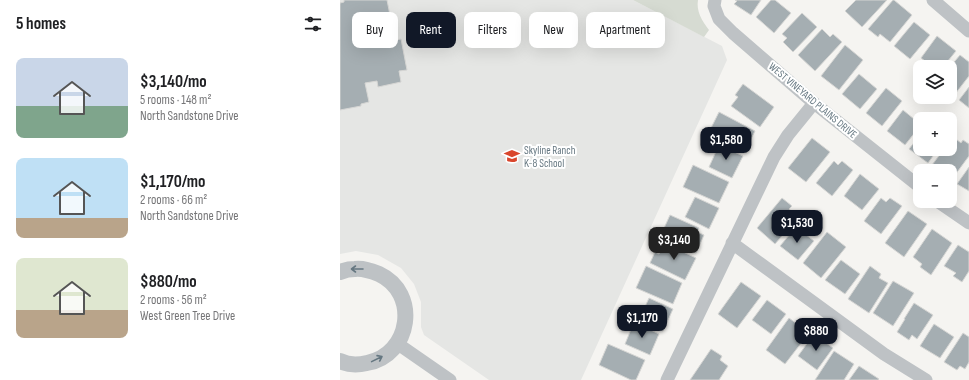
<!DOCTYPE html>
<html lang="en">
<head>
<meta charset="utf-8">
<style>
	:root { --surface:#fff; --page:#f2f2f2; --text:#202124; --muted:#757577; --accent:#111827 }
	body { margin:0; font-family:"Sofia Sans Condensed",sans-serif; background:var(--page); color:var(--text); height:100vh; display:flex; flex-direction:column; font-size:15px; white-space:nowrap }
	* { box-sizing:border-box; margin:0 }
	p { font-size:13px; color:var(--muted) }
	.icon { flex:none; width:22px; height:22px; fill:none; stroke:currentColor; stroke-width:2; stroke-linecap:round; stroke-linejoin:round }
	.map { position:relative; flex:1; overflow:hidden }
	.side { display:flex; flex-direction:column; background:var(--surface); width:340px }
	.side>* { flex:none }
	.banner { position:absolute; left:12px; top:12px; width:380px; height:36px; display:flex; gap:8px }
	.controls { position:absolute; left:573px; top:60px; display:grid; gap:8px }
	.controls a { display:grid; place-items:center; width:44px; height:44px; border-radius:8px; background:var(--surface); box-shadow:0 4px 16px #0002; font-size:20px }
	.price { position:absolute; translate:-50% -34px; padding:0 9px; border-radius:8px; background:var(--accent); color:#fff; font-size:13px; line-height:26px; filter:drop-shadow(0 1px 2px #0008) }
	.price::after { content:''; position:absolute; left:50%; top:24px; width:12px; height:9px; margin-left:-6px; background:inherit; clip-path:polygon(0 0,100% 0,50% 100%) }
	.price.current { background:#222; color:#fff }
	ul { padding:0; list-style:none }
	li { display:flex; align-items:center; gap:12px; height:100px; padding:0 16px }
	li span { display:grid; place-items:center; flex:none; width:112px; height:80px; border-radius:8px; color:#555 }
	li>.icon { margin-inline-start:auto }
	span .icon { width:48px; height:48px; fill:#fffc; stroke-width:1 }
	li b { font-size:17px }
	h2 { display:flex; justify-content:space-between; align-items:center; height:48px; padding:0 16px; font-size:17px }
	.chip { padding:0 14px; border-radius:8px; background:var(--surface); box-shadow:0 4px 16px #0002; font-size:14px; line-height:36px }
	.chip.current { background:var(--accent); color:#fff }
	main { display:flex; flex:1; min-height:0 }
	.map>svg:first-child { display:block }
	.built { fill:#e5e6e4 }
	.green { fill:#d6dbd2 }
	.building { fill:#a5aeb2; stroke:#d6d6d4 }
	.lines { fill:none; stroke-linecap:round; stroke-linejoin:round }
	.minor { stroke:#bec2c5; stroke-width:13 }
	.tertiary { stroke:#bec2c5; stroke-width:16 }
	.oneway { stroke:#657781 }
	.labels { text-anchor:middle; stroke-width:4; stroke-linejoin:round; paint-order:stroke }
	.street-label { font-size:11px; fill:#657781; stroke:#fff }
	.poi-label { font-size:11px; fill:#657781; stroke:#fff; text-anchor:start }
</style>
</head>
<body>
<main>
<section class="side">
<h2>5 homes<svg class="icon" aria-label="filters" viewBox="0 0 24 24"><path d="M4 7h16M4 17h16"/><circle cx="9" cy="7" r="2"/><circle cx="15" cy="17" r="2"/></svg></h2>
<ul>
<li><span style="background:linear-gradient(#c9d6e8 60%,#7fa58c 0)"><svg class="icon" aria-label="home" viewBox="0 0 24 24"><path d="M3 11l9-7 9 7M6 9v11h12V9"/></svg></span><div><b>$3,140/mo</b><p>5 rooms · 148 m²</p><p>North Sandstone Drive</p></div></li>
<li><span style="background:linear-gradient(#bfe0f5 75%,#b9a48a 0)"><svg class="icon" aria-label="home" viewBox="0 0 24 24"><path d="M3 11l9-7 9 7M6 9v11h12V9"/></svg></span><div><b>$1,170/mo</b><p>2 rooms · 66 m²</p><p>North Sandstone Drive</p></div></li>
<li><span style="background:linear-gradient(#dfe7d0 65%,#b9a48a 0)"><svg class="icon" aria-label="home" viewBox="0 0 24 24"><path d="M3 11l9-7 9 7M6 9v11h12V9"/></svg></span><div><b>$880/mo</b><p>2 rooms · 56 m²</p><p>West Green Tree Drive</p></div></li>
</ul>
</section>
<div class="map">
<svg width="629" height="380" viewBox="0 0 629 380">
	<rect width="100%" height="100%" fill="#f5f4f1"/>
	<path class="built" d="M0 0H293L382 46 387 60 241 380H149L84 335 81 327V302L74 284 61 268 38 255 16 251 0 254Z"/>
	<path class="green" d="M293 0H358C356 11 362 21 369 30L364 37Z"/>
	<path class="building" d="M4 0H47L53 30 49 31 50 41 61 39 67 70 59 71 61 82 38 87 37 81 25 83 29 102 21 104V106L0 110V3L4 2Z
		M395 0H421L411 15 394 4 397 1Z
		M431 0H435L451 13 434 33 416 17Z
		M516 0H547L522 27 505 11Z
		M553 0H554L572 15 550 42 540 34 538 37 528 29Z
		M462 13 477 27 453 52 443 42 447 38 442 34Z
		M574 22 590 35 570 59 554 46Z
		M482 29 490 37 493 34 502 42 475 71 458 55Z
		M597 36 616 51 603 67H593L581 58Z
		M505 45 523 60 499 90 481 76Z
		M620 55 629 62V76L615 94 610 91V67Z
		M519 74 537 89 520 109 502 94Z
		M403 84 434 107 420 127 391 106 398 97 395 95Z
		M629 87V108L619 100Z
		M546 88 562 101 542 126 526 113Z
		M563 110 580 124V126L565 145 547 131Z
		M379 112 415 131 406 149 398 145 396 149 368 134Z
		M580 135V149H598L588 163 569 149Z
		M612 136 621 143 623 140 629 144V156L612 179 610 178V171H600L592 165 604 149H610V140Z
		M472 138 490 152 466 182 448 168Z
		M379 145 403 156 392 178 369 167Z
		M494 161 498 165 502 161 513 170 492 196 476 183Z
		M353 165 389 182 379 203 343 187Z
		M629 167V191L617 184Z
		M520 174 539 189 522 210 504 196Z
		M355 197 379 208 369 229 345 217Z
		M442 198 452 206 449 209 458 217 435 244 417 228Z
		M541 198 546 202 550 198 562 206 541 234 524 221Z
		M568 211 587 224 564 257 545 243Z
		M330 215 359 228 357 232 364 235 356 253 320 237Z
		M456 227 474 241 458 260 440 246Z
		M592 229 612 243 591 275 580 267 582 264 573 257Z
		M487 232 506 247 481 278 463 263Z
		M324 243 356 258 345 280 310 263 315 252 319 254Z
		M618 245 629 252V271L622 282 613 276 616 273 604 266Z
		M501 260 520 274 505 294 485 280Z
		M306 266 342 283 333 304 296 288Z
		M530 266 541 274 539 278 548 283 529 313 508 299Z
		M553 281 574 293 553 326 533 313Z
		M401 282 421 296 397 328 378 314Z
		M309 298 333 309 323 331 295 318 300 307 304 309Z
		M427 300 446 314 431 334 412 320Z
		M574 303 593 315 577 339 572 335 569 340 557 332 565 319H564Z
		M449 318 469 333 445 364 426 350Z
		M294 322 319 334 310 355 285 344Z
		M594 324 614 337 600 358 580 346Z
		M623 333 629 337V362L625 369 620 366 617 370 604 362Z
		M474 334 493 348 477 370 458 356Z
		M268 344 305 360 296 380H291L259 365Z
		M371 349 382 356 380 360 388 366 379 380H350Z
		M494 351 514 364 504 380H475Z
		M519 366 539 379 538 380H509Z"/>
	<g class="lines">
		<path class="minor" d="M375 0 374 6 379 19 393 33 474 103 580 187
			M593 0 629 31
			M597 201 629 223
			M392 243 544 354 586 380
			M58 344 110 380
			M327 380 434 157 448 135 474 103"/>
		<path class="tertiary" d="M0 272C5 270 10 269 15 269 23 268 31 271 39 274 80 293 71 355 27 363 18 365 8 365 0 361"/>
	</g>
	<defs><path id="oneway-shaft" d="M-6 0H5M1.5-3L5.5 0L1.5 3" fill="none" stroke-width="1.6" stroke-linecap="round" stroke-linejoin="round"/></defs>
	<g class="oneway">
		<use href="#oneway-shaft" transform="translate(17 269) rotate(-180)"/>
		<use href="#oneway-shaft" transform="translate(37 359) rotate(-26)"/>
	</g>
	<defs>
		<symbol id="school-bare" viewBox="-9 -9 18 18"><path d="M0-5L7-2L0 1L-7-2ZM-4 1L0 2.5L4 1V4Q0 6-4 4Z" fill="#d9462c" stroke="#fff" stroke-width="2.5" paint-order="stroke"/></symbol>
	</defs>
	<g fill-rule="evenodd">
		<use href="#school-bare" x="161" y="145" width="22" height="22"/>
	</g>
	<g class="labels">
		<g class="street-label">
			<text transform="translate(473 100) rotate(40)" y="4">WEST VINEYARD PLAINS DRIVE</text>
		</g>
		<g class="poi-label">
			<text x="184" y="154">Skyline Ranch<tspan x="184" dy="13">K-8 School</tspan></text>
		</g>
	</g>
</svg>
<div class="controls">
<a><svg class="icon" aria-label="layers" viewBox="0 0 24 24"><path d="M12 4l9 5-9 5-9-5zM3 14l9 5 9-5"/></svg></a>
<a>+</a>
<a>−</a>
</div>
<b class="price" style="left:386px;top:161px">$1,580</b>
<b class="price" style="left:457px;top:244px">$1,530</b>
<b class="price current" style="left:334px;top:261px">$3,140</b>
<b class="price" style="left:302px;top:339px">$1,170</b>
<b class="price" style="left:476px;top:352px">$880</b>
<div class="banner">
<a class="chip">Buy</a>
<a class="chip current">Rent</a>
<a class="chip">Filters</a>
<a class="chip">New</a>
<a class="chip">Apartment</a>
</div>
</div>
</main>
</body>
</html>
